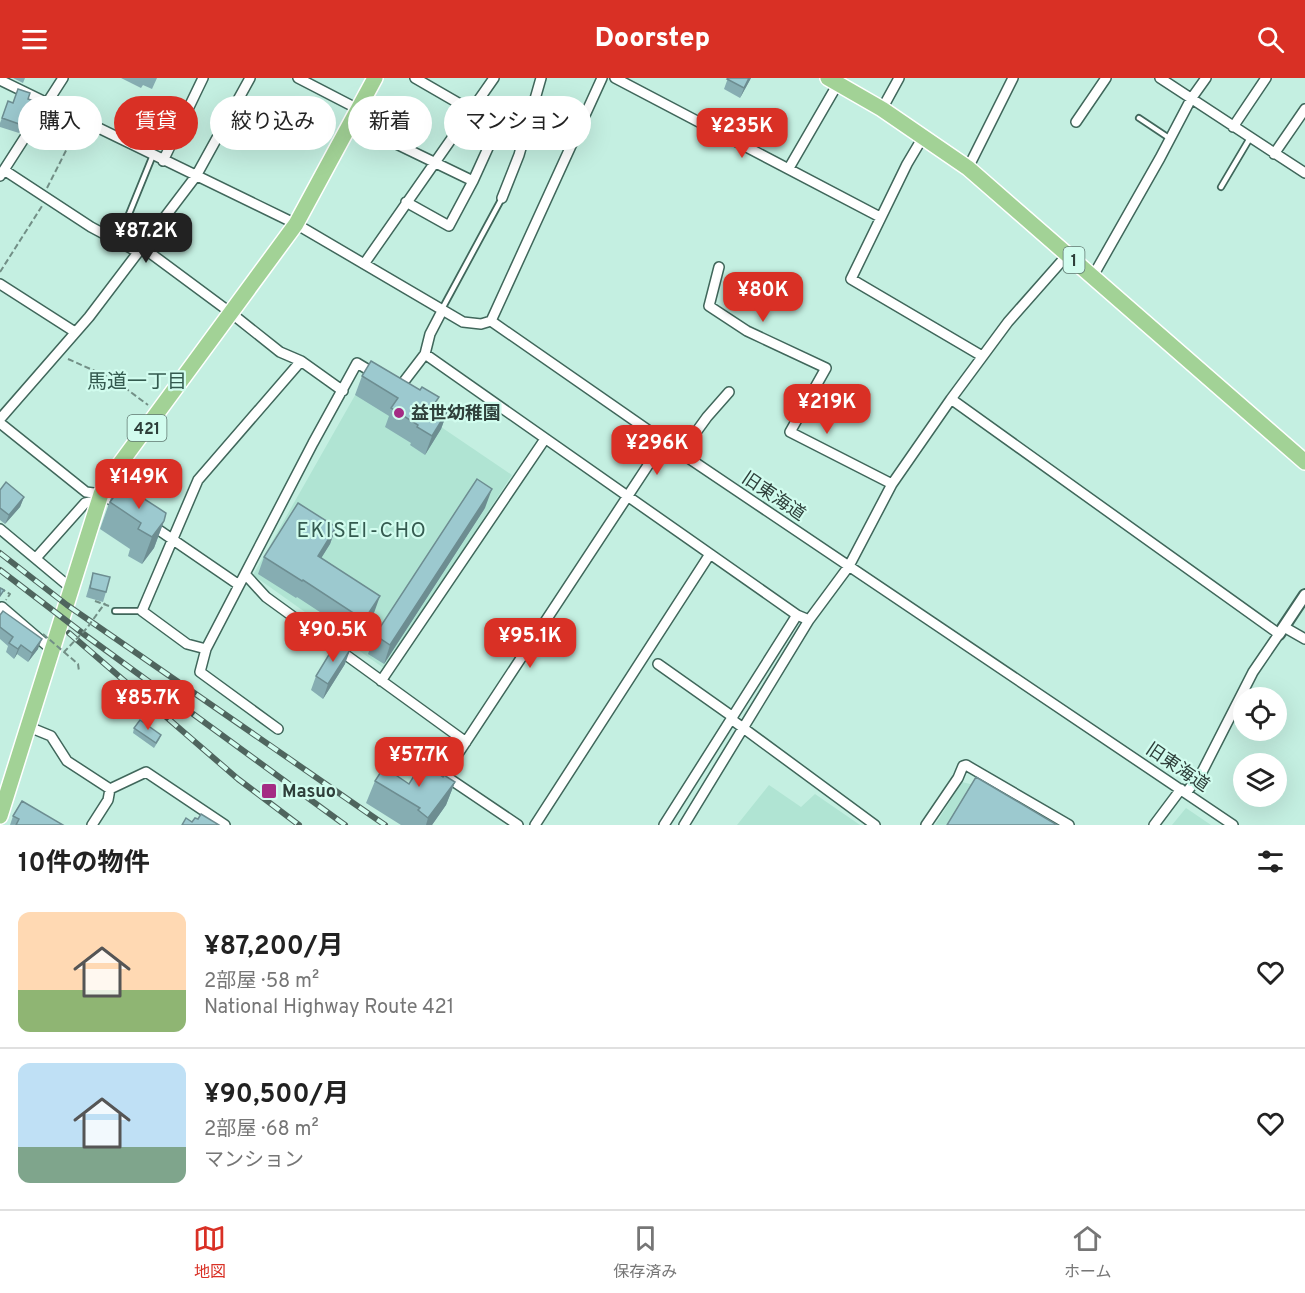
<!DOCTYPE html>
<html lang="ja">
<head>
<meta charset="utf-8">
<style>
	:root { --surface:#fff; --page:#f2f2f2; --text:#222; --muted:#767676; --line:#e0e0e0; --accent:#d93025 }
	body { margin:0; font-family:Overpass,"Noto Sans JP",sans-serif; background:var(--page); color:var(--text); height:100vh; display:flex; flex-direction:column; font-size:22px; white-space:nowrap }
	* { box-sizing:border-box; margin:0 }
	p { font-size:20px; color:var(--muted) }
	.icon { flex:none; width:33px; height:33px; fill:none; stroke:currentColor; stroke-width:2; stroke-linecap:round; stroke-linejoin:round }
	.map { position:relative; height:747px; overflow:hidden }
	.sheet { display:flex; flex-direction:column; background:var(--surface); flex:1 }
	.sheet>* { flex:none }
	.banner { position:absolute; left:18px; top:18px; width:600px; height:54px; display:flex; gap:12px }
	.controls { position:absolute; left:1233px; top:609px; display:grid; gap:12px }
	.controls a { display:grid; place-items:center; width:54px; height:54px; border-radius:50%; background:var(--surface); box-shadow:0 6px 24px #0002; font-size:30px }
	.price { position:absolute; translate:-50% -51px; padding:0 14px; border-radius:12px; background:var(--accent); color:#fff; font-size:20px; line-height:39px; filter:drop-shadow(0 2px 3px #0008) }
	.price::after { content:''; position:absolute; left:50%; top:36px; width:18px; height:14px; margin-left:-9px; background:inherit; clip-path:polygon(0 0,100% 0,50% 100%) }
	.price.active { background:#222; color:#fff }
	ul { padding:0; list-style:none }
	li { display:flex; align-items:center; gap:18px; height:150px; padding:0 18px }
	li+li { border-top:2px solid var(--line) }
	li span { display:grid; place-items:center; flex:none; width:168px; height:120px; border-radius:12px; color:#555 }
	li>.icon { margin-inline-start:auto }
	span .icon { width:72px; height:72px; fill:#fffc; stroke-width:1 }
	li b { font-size:26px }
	h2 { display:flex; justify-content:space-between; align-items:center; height:72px; padding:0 18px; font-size:26px }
	.pill { padding:0 21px; border-radius:27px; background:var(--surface); box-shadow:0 6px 24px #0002; font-size:21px; line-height:54px }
	.pill.active { background:var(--accent); color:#fff }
	header { display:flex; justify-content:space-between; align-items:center; height:78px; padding:0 18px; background:var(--accent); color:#fff; font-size:27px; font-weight:800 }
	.tab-bar { display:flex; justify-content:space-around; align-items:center; height:84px; border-top:2px solid var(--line); background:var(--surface); font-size:16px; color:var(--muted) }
	.tab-bar a { display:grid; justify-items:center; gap:3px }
	.tab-bar .active { color:var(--accent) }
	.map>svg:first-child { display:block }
	.built { fill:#b0e4d3 }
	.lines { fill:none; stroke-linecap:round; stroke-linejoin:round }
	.service-casing { stroke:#40675b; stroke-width:8 }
	.minor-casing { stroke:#40675b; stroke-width:12 }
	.tertiary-casing { stroke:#40675b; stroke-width:14 }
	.trunk-casing { stroke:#fff; stroke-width:18 }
	.path { stroke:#728f86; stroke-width:2; stroke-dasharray:6 3; stroke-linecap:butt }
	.service { stroke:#fff; stroke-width:4.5 }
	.minor { stroke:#fff; stroke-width:9 }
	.tertiary { stroke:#fff; stroke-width:10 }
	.trunk { stroke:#a2d296; stroke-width:15 }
	.rail-casing { stroke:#4f655e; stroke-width:6 }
	.rail { stroke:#d1fcee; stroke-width:4; stroke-dasharray:11; stroke-linecap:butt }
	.path-bridge { stroke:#728f86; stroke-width:2; stroke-dasharray:6 3; stroke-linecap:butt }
	.wall { fill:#86adb2 }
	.shaded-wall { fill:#6d8d91 }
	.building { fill:#9cc9cf; stroke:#6d8d91; stroke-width:1.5 }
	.poi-dot { fill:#a42c84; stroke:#d1fcee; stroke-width:2 }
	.labels { text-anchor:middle; stroke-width:4.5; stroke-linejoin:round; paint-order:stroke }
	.shield { fill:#d1fcee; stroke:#5f7870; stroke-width:1.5 }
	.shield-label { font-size:16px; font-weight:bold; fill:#2e3f3a }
	.poi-label { font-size:18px; font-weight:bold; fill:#2e3f3a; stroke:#d1fcee; text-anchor:start }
	.street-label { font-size:18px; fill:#2e3f3a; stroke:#d1fcee }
	.neighbourhood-label { font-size:20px; fill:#345a4f; stroke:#d1fcee }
	.quarter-label { font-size:21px; letter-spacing:1.5px; fill:#345a4f; stroke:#d1fcee }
</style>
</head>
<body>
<header><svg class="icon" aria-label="menu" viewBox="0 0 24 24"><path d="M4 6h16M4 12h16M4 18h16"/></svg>Doorstep<svg class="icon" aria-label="search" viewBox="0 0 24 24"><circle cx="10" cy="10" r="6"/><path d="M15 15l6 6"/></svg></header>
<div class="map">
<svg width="1305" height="747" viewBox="0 0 1305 747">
	<rect width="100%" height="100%" fill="#c4efe1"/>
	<path class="built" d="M366 298 512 397 385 591 253 497Z
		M962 704 974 707 1046 747H935Z
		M769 707 801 729 815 716 860 747H737Z
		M1186 730 1211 747H1172Z"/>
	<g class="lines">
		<defs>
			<path id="service" d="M1139 40 1169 60
				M1221 109 1250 60
				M118 163 153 77
				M442 231 502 120
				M115 533H142"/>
			<path id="minor" d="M298 0 358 31
				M615 0 880 139
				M1160 0 1305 95
				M0 2 296 146 463 244 481 246 491 243
				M882 31 899 0
				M351 44 473 103
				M1076 44 1106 0
				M498 48 524 59
				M1233 49 1266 0
				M923 59 907 86 851 201 982 278
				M1274 76 1305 31
				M163 83 203 0
				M789 90 840 2
				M968 90 1013 0
				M4 92 91 149 138 174
				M0 98 63 0
				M502 120 519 77 541 0
				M406 124 449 148 473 103 498 48 415 0
				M142 169 231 235 280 274 301 283 343 313
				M364 186 494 0
				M719 189 709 228 747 253 826 290 790 354 892 406
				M1093 198 1160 80 1191 21 1206 0
				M0 206 75 254
				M442 233 430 256 425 276 797 537 809 542
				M491 243 681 375 1233 747
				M491 243 602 0
				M301 283 198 402 142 533 187 566 206 571 313 365 357 285 377 297
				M396 308 399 310 425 276
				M951 321 1279 556 1253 594 1202 694 1186 715
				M0 341 89 239 196 98 250 0
				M0 345 86 414 101 416 120 427
				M681 375 707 339 729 314
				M150 446 239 507
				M0 451 72 511
				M36 480 85 425 99 422
				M245 496 266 519 466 664
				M0 532 2 529 52 572
				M1284 549 1305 561
				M206 571 200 594 278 651
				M658 586 733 639
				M381 603 545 361
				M731 641 875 747
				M29 649 51 658 67 683 110 711 108 722 92 747
				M110 711 146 694 225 747
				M518 747 444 697 664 363
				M535 747 710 476
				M664 747 797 537
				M684 747 809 542 849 488 892 406 951 321 1008 244 1068 176
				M926 747 958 700 963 688 966 687 1069 747
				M1154 747 1181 711"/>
			<path id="tertiary" d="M1279 556 1305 517"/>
			<path id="trunk" d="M828 0 882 31 968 90 1305 384
				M0 738 101 416 119 387 296 146 375 0"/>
		</defs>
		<use href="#service" class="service-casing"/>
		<use href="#minor" class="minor-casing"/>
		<use href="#tertiary" class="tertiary-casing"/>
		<use href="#trunk" class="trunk-casing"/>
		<path class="path" d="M47 110 77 51
			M0 194 42 128
			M68 281 113 301 148 327
			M0 510 10 516 6 522
			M95 523 109 528
			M64 574 78 586 79 593"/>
		<use href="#service" class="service"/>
		<use href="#minor" class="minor"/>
		<use href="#tertiary" class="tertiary"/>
		<use href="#trunk" class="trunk"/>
		<defs>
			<path id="rail" d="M0 475 67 527 385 747
				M0 492 85 557 345 747
				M69 555 238 701 299 747"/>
		</defs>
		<use href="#rail" class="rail-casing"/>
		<use href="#rail" class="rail"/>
		<path class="path-bridge" d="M43 556 64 574 87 550 105 525"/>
	</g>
	<path class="wall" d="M13 0H25L23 5Z
		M121 0H157L152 11 143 7 141 10Z
		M728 0H751L740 20 724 11Z
		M28 21 26 44 19 55 0 49V45L8 23 13 25Z
		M362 298 436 325 448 332 441 351 425 377 410 367 411 365 385 349 389 338 355 317Z
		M0 412 24 419 20 429 5 446 0 442Z
		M113 414 164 443 154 470 142 486 128 478 130 471 100 451Z
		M485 430 384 586 368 576 375 557Z
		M336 449 330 466 321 480 374 535 358 559 297 519 296 520 258 496 264 479Z
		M93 495 106 514 103 524 86 519Z
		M0 537 38 571 28 584 17 576 14 581 6 574 8 568 0 561Z
		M345 586 323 621 311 612 316 598Z
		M134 650 161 657 159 662 154 670 133 655Z
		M443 699 455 704 446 727 432 747H401L366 725 375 703 409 706Z
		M13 738 63 747H10Z"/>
	<path class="shaded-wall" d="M749 0H751L740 20 744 10Z
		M29 36 26 44 19 55 22 47Z
		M448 332 441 351 425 377 432 358Z
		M492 411 485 430 384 586 390 567Z
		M24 419 20 429 5 446 9 437Z
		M164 443 154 470 142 486 152 459Z
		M336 449 330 466 312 495 318 478Z
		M380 518 374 535 358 559 364 542Z
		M42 561 38 571 28 584 32 575Z
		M21 567 17 576 14 581 18 571Z
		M350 572 345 586 323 621 328 606Z
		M455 704 446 727 432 747H426L428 740Z"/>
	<path class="building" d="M728 0H749L744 10 727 1Z
		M18 11 30 15 28 21 34 23 29 36 22 47 2 40 8 23 13 25Z
		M371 283 420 312 422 309 439 319 435 325 448 332 432 358 417 349 418 347 391 330 398 320 362 298Z
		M477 401 492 411 390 567 375 557Z
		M6 404 24 419 9 437 0 430V412Z
		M118 404 166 435 164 443 152 459 138 451 141 445 110 424 116 416 113 414Z
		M298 425 336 449 318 478 380 518 364 542 303 502 302 503 264 479Z
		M93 495 110 499 106 514 90 510Z
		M0 510 4 512 0 518Z
		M3 533 42 561 32 575 21 567 18 571 9 565 13 559 0 549V537Z
		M336 565 350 572 328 606 316 598Z
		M140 642 161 657 156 665 134 650Z
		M422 685 443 699 444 697 455 704 428 740 418 732 420 730 375 703 384 689 409 706Z
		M976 699 1057 747H947Z
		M22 723 63 747H16L19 741 13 738Z
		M201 736 219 747H182L186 740 192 744 195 740 198 741Z"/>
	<g class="poi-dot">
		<circle cx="399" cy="335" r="6"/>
		<rect x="261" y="705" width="16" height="16" rx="3"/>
	</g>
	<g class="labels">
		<g class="shield">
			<rect x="1063.5" y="169" width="21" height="26" rx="4.5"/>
			<rect x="127.5" y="337" width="39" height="26" rx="4.5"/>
		</g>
		<g class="shield-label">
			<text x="1074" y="188">1</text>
			<text x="147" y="356">421</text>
		</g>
		<g class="poi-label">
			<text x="411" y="341">益世幼稚園</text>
			<text x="282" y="719">Masuo</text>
		</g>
		<g class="street-label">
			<text transform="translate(774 418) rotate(34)" y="6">旧東海道</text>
			<text transform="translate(1178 689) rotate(34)" y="6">旧東海道</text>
		</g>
		<g class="neighbourhood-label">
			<text x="137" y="310">馬道一丁目</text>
		</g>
		<g class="quarter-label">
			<text x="362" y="459">EKISEI-CHO</text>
		</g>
	</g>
</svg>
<div class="controls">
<a><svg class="icon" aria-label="locate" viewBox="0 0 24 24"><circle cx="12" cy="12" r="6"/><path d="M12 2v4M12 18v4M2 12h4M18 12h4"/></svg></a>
<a><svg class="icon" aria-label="layers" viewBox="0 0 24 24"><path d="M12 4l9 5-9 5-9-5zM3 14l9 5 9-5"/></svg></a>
</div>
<b class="price" style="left:742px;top:81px">¥235K</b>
<b class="price active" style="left:146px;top:186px">¥87.2K</b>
<b class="price" style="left:763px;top:245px">¥80K</b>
<b class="price" style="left:827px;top:357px">¥219K</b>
<b class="price" style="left:657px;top:398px">¥296K</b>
<b class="price" style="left:139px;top:432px">¥149K</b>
<b class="price" style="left:333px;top:585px">¥90.5K</b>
<b class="price" style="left:530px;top:591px">¥95.1K</b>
<b class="price" style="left:148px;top:653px">¥85.7K</b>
<b class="price" style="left:419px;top:710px">¥57.7K</b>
<div class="banner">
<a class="pill">購入</a>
<a class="pill active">賃貸</a>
<a class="pill">絞り込み</a>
<a class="pill">新着</a>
<a class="pill">マンション</a>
</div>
</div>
<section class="sheet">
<h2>10件の物件<svg class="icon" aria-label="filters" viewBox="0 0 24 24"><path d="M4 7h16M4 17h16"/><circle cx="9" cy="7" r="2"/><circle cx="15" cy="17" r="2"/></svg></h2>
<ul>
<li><span style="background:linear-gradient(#ffd9b3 65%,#8fb573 0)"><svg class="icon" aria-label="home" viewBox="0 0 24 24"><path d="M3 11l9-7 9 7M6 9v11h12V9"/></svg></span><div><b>¥87,200/月</b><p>2部屋 · 58 m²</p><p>National Highway Route 421</p></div><svg class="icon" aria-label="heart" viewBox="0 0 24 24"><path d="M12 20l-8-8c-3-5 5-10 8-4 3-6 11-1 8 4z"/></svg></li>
<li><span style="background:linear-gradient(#bfe0f5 70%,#7fa58c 0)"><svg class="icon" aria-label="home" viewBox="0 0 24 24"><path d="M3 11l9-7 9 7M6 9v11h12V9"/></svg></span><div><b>¥90,500/月</b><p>2部屋 · 68 m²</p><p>マンション</p></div><svg class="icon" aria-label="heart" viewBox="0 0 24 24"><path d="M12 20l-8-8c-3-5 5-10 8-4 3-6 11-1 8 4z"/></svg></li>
</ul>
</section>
<nav class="tab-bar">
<a class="active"><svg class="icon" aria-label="map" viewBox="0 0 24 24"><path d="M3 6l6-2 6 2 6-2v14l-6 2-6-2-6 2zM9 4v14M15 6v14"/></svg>地図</a>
<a><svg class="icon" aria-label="saved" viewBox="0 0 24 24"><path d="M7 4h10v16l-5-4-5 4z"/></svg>保存済み</a>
<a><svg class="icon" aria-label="home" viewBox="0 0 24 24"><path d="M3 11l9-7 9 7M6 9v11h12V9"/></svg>ホーム</a>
</nav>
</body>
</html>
